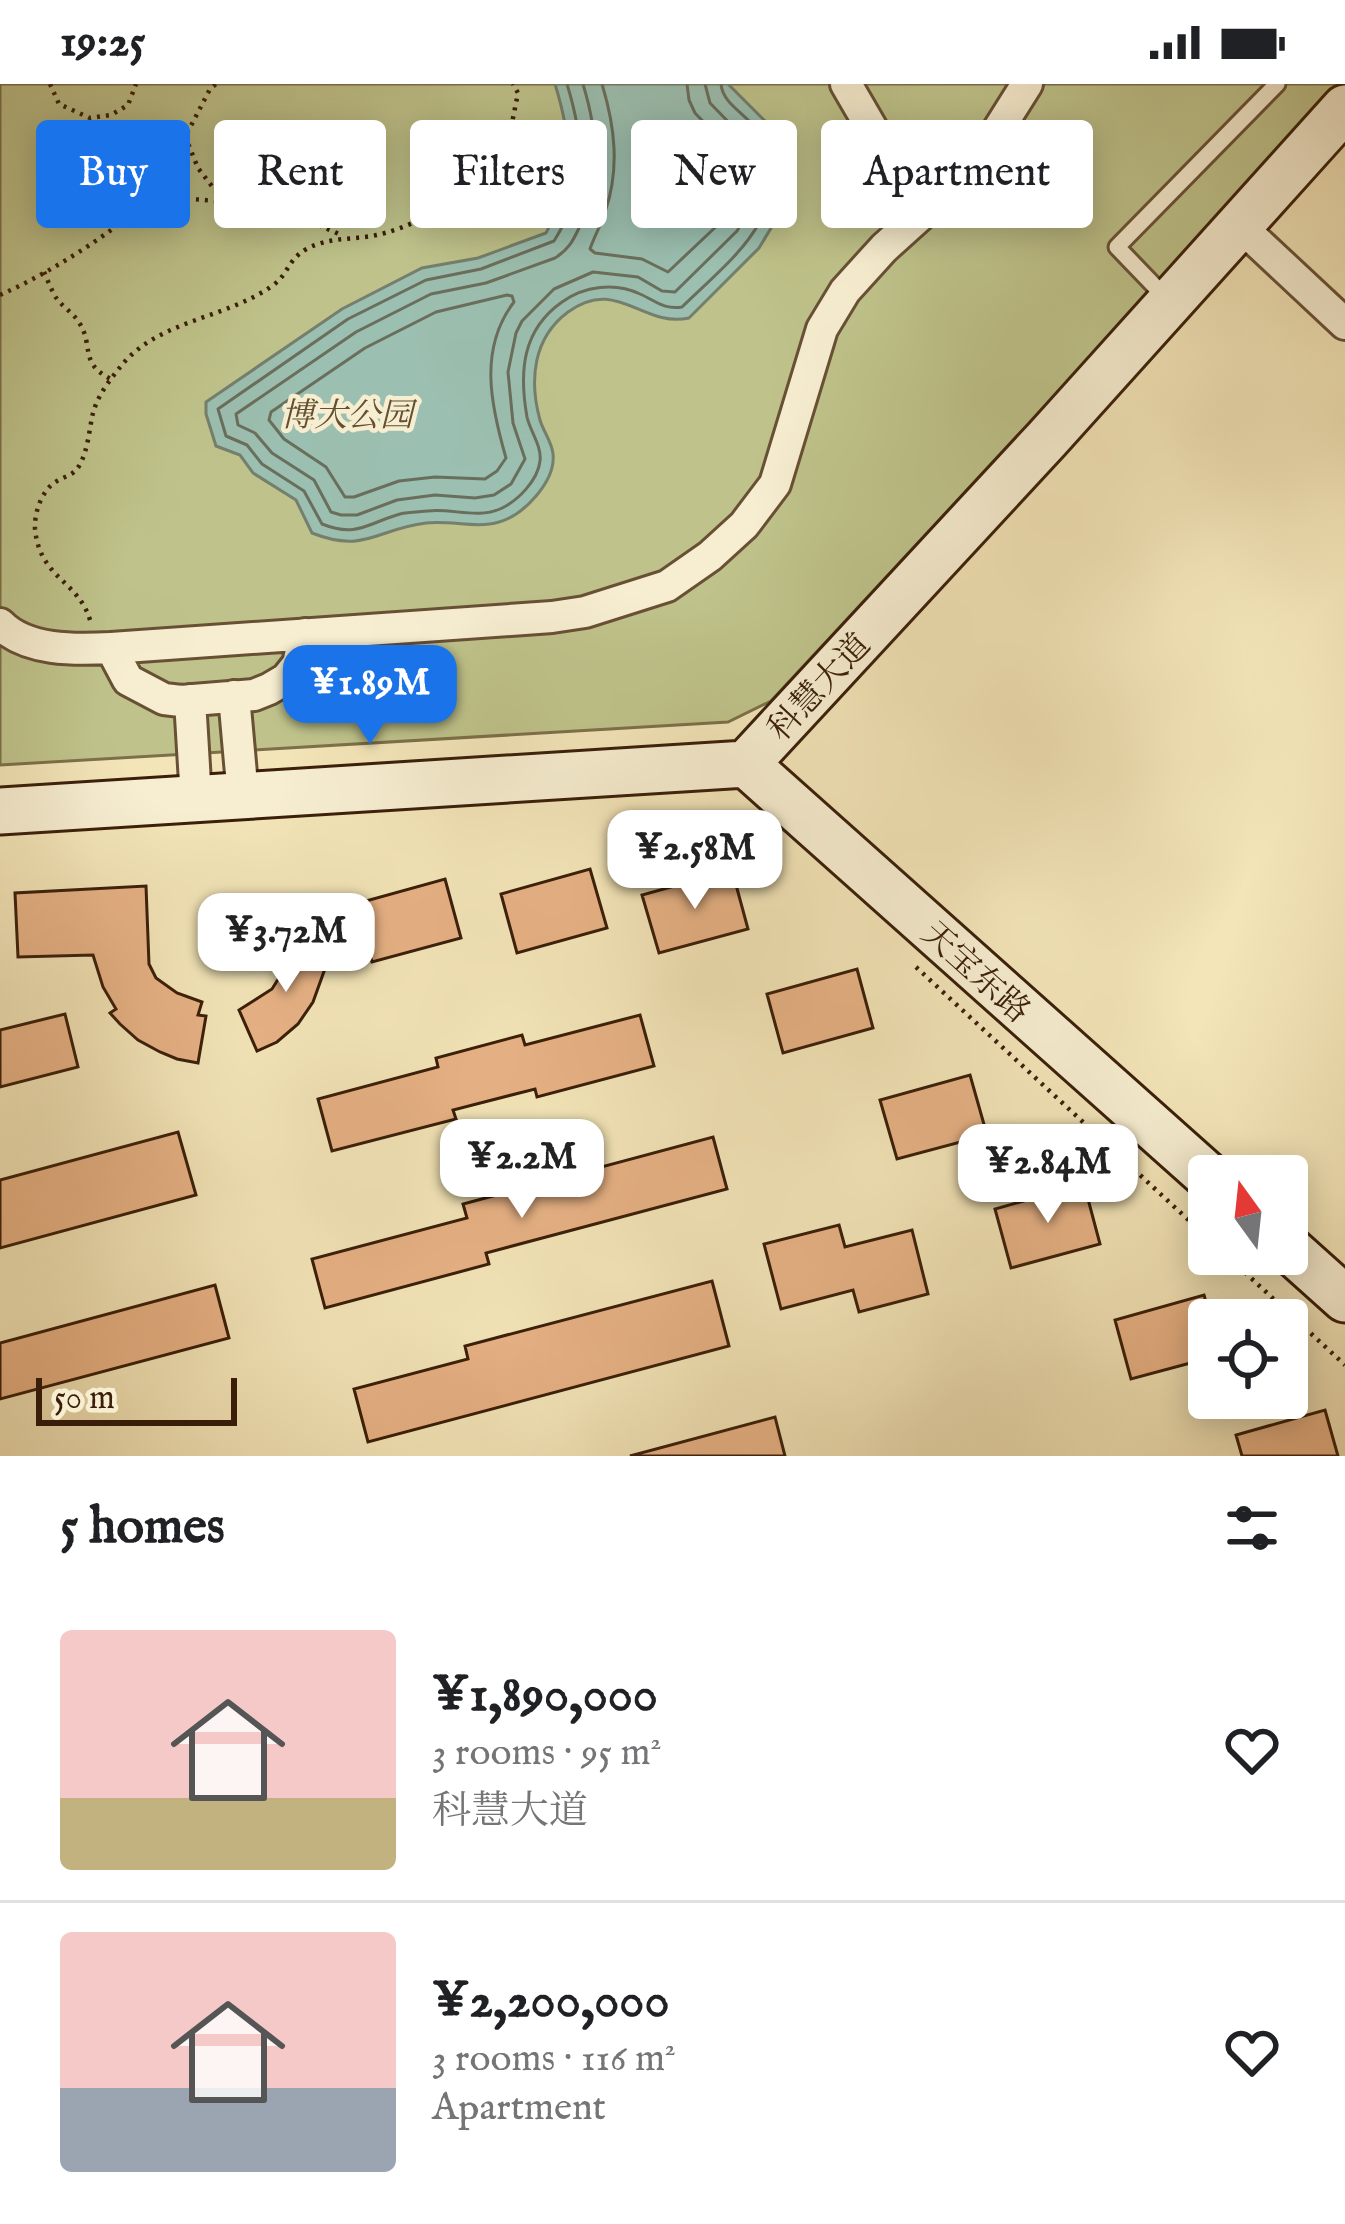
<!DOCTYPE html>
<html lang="en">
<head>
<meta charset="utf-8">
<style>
	:root { --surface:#fff; --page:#f6f6f6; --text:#202124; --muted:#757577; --line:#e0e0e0; --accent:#1a73e8 }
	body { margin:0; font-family:"IM FELL English","Noto Serif SC",serif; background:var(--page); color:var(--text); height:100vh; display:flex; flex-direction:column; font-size:45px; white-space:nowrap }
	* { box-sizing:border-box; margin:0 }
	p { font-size:39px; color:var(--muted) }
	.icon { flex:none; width:66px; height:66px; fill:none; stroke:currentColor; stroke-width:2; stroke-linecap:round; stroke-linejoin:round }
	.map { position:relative; height:1372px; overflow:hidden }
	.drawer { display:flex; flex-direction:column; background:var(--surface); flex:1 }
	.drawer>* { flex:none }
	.banner { position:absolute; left:36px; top:36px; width:1275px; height:108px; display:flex; gap:24px }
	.needle { width:78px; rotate:345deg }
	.controls { position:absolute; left:1188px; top:1071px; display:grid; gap:24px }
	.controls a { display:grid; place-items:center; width:120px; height:120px; border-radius:12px; background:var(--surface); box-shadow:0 6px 30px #0003; font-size:60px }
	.scale { position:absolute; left:36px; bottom:30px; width:201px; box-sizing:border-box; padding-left:12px; border:6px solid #3a1e09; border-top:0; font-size:33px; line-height:42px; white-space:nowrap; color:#3a1e09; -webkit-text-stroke:9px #f7eed1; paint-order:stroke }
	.price { position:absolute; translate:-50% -102px; padding:0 27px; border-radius:24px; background:#fff; color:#222; font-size:39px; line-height:78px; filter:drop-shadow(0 3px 6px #0008) }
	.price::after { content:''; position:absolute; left:50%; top:72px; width:36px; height:27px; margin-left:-18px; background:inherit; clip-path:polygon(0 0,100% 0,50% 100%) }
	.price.on { background:var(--accent); color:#fff }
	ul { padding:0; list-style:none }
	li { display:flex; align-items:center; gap:36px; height:300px; padding:0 60px }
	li+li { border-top:3px solid var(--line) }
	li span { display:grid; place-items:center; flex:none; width:336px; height:240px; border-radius:12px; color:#555 }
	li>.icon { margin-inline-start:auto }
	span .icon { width:144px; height:144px; fill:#fffc; stroke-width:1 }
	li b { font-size:51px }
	h2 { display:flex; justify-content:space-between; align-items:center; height:144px; padding:0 60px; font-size:51px }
	.tag { padding:0 42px; border-radius:12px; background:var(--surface); box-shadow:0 6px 30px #0003; font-size:42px; line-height:108px }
	.tag.on { background:var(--accent); color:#fff }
	.status { display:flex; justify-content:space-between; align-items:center; height:84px; padding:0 60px; background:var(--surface); direction:ltr }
	.status svg { height:33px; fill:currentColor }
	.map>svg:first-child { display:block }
	.green { fill:#bfc38b; stroke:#7c704a; stroke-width:3 }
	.water { fill:#9bbfb0; stroke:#747f6d; stroke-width:3 }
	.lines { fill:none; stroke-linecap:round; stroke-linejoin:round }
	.shore { stroke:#6a6e5c; stroke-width:3 }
	.building { fill:#e7b285; stroke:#3a1e09; stroke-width:3 }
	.lane-casing { stroke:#685035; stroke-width:21 }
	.street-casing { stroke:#685035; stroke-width:36 }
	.secondary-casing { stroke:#3a1e09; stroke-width:51 }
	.path { stroke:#3a1e09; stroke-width:4.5; stroke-dasharray:3 6; stroke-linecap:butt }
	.lane { stroke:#f7eed1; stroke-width:15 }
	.street { stroke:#f7eed1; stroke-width:30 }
	.secondary { stroke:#f7eed1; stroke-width:45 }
	.labels { text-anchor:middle; stroke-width:9; stroke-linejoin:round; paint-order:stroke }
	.park-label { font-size:33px; font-style:italic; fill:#625030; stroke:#f7eed1 }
	.street-label { font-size:33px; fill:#3a1e09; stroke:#f7eed1 }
</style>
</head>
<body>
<div class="status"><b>19:25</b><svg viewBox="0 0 49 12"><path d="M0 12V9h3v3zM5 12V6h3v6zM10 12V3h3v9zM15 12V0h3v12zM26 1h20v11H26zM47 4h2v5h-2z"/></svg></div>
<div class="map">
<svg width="1345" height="1372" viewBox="0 0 1345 1372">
	<rect width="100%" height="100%" fill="#f3e5b8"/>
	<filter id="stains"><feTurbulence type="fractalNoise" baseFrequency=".00167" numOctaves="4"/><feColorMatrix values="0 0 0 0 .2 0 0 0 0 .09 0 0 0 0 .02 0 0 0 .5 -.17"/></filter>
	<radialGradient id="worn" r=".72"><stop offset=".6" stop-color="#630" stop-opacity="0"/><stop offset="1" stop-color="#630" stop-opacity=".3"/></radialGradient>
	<path class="green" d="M0 0H1344L771 617 728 638 0 681Z"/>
	<path class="water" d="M555 0H728L769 41 785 109 774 139 759 164 689 234C642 244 617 192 568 228 533 254 529 296 540 336 543 347 552 358 553 370 556 397 524 431 499 438 476 445 451 436 426 439 376 445 365 470 312 449L296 416 253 389 240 371 216 362 206 330V318L342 225 422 184 478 174 546 149C575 93 573 59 555 0Z"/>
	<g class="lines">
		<path class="shore" d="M567 0C585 59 588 103 554 157L481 185 426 196 348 235 218 325 226 352 247 361 262 380 304 407 322 440C357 454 368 439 400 430 409 428 419 428 428 427 451 424 478 435 500 425 518 417 538 396 540 377 542 362 530 347 527 333 519 288 522 246 562 218 584 202 615 198 640 210 656 217 664 226 682 223 733 173 796 130 760 51 750 31 723 22 721 0
			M583 0C598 50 602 95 579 144 573 157 568 166 555 174L486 199 431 210 356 248 236 330 238 341 255 349 272 369 314 396 331 428 341 431H357L397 416 435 411 475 414 494 411 511 400 525 375 513 339 508 288 516 249 522 237 554 205 593 188 638 193 662 207 675 208 737 147 749 127 757 107 745 55 710 19 705 0
			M602 0C615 43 620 85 605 128 601 141 594 153 590 165L595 169 642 175 668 188 723 136 738 105 729 64 695 29 689 16 687 0
			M507 211 512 212 514 218C478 265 491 322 506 374L497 387 485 395 435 393 399 397 354 413H345L326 383 284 355 269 336 271 328 365 264 436 228Z"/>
	</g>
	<path class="building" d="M590 785 607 844 517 869 501 810Z
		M732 786 748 845 659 869 642 811Z
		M445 795 461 854 372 878 355 820Z
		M146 802 149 880 156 894 177 909 202 918 198 931 206 932 198 979 177 975 160 968 138 956 120 940 110 929 116 925 103 903 93 871 18 873 15 809Z
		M317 852 315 878 327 879 313 918 298 940 277 958 257 967 239 926 272 905 282 889 288 868V854Z
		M857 885 873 944 783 969 767 910Z
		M65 930 78 983 0 1003V946Z
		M640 931 654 982 537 1013 535 1005 453 1026 456 1035 332 1067 318 1015 438 983 436 974 522 951 525 961Z
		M970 991 987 1051 897 1075 880 1016Z
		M178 1048 196 1111 0 1164V1096Z
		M713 1053 727 1105 486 1169 489 1180 325 1224 312 1175 467 1134 463 1120Z
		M1084 1100 1100 1160 1011 1184 995 1125Z
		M839 1141 845 1163 912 1146 928 1210 859 1228 853 1206 781 1225 764 1160Z
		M712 1197 729 1262 368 1358 354 1305 468 1275 465 1262Z
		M215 1201 229 1254 0 1315V1259Z
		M1204 1211 1211 1236 1209 1274 1131 1295 1115 1236Z
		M1325 1326 1338 1372H1242L1236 1351Z
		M775 1333 785 1372H630Z"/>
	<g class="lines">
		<defs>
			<path id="lane" d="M1167 215 1117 163 1277 0"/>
			<path id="street" d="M846 0 921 129
				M1238 140 1345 240
				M0 540C26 567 75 566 111 564L552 533 585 528 667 502 710 472 744 441 775 400 822 245 845 207 884 164 976 81 1027 0
				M111 564 128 596 164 615 181 617 254 611 269 605 286 595 298 580 305 550
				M234 612 243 712
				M190 616 196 715"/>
			<path id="secondary" d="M746 680 1209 1093
				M0 727 746 680 1047 355 1345 24
				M1287 1163 1345 1215"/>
		</defs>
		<use href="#lane" class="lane-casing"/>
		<use href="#street" class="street-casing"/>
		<use href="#secondary" class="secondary-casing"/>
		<path class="path" d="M50 0 59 20 90 34 111 31 128 21 136 0
			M511 44 518 9 513 0
			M185 52 198 84 221 114
			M154 113 210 5 216 0
			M44 188C48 197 52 208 57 215 63 223 73 229 78 237 95 261 78 279 111 295
			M0 211C54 187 108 151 154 113 223 116 279 121 343 152
			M90 536C78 496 40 495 35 445 34 429 42 405 57 397 65 392 73 392 79 382 88 367 89 346 93 329 98 311 109 297 121 282 158 236 225 235 272 202 292 188 286 171 318 160 336 154 354 155 372 152 409 145 448 122 480 103
			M916 883 1209 1155
			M1225 1170 1345 1281"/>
		<use href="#lane" class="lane"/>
		<use href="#street" class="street"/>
		<use href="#secondary" class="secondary"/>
	</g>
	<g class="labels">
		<g class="park-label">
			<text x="347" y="342">博大公园</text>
		</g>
		<g class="street-label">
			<text transform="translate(818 602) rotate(-47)" y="12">科慧大道</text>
			<text transform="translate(977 887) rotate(42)" y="12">天宝东路</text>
		</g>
	</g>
	<rect width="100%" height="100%" filter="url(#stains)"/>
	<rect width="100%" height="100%" fill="url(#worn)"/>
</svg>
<div class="controls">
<a><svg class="needle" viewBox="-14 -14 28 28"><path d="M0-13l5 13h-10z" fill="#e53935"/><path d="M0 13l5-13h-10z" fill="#757577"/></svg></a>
<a><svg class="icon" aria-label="locate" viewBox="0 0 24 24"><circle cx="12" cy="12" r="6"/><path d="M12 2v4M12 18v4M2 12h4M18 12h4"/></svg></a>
</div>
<div class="scale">50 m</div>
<b class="price on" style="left:370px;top:663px">¥1.89M</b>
<b class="price" style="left:695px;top:828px">¥2.58M</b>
<b class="price" style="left:286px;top:911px">¥3.72M</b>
<b class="price" style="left:522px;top:1137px">¥2.2M</b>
<b class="price" style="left:1048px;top:1142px">¥2.84M</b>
<div class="banner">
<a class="tag on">Buy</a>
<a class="tag">Rent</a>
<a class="tag">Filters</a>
<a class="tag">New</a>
<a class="tag">Apartment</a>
</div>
</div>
<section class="drawer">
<h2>5 homes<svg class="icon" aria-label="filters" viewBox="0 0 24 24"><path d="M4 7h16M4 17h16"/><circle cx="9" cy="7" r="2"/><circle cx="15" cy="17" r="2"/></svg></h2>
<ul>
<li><span style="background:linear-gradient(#f6c9c9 70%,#c2b280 0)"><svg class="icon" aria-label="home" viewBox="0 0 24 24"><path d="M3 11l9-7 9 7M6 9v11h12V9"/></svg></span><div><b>¥1,890,000</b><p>3 rooms · 95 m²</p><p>科慧大道</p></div><svg class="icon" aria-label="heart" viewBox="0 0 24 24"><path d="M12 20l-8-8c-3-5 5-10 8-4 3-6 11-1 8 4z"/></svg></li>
<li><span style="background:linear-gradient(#f6c9c9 65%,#9aa5b1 0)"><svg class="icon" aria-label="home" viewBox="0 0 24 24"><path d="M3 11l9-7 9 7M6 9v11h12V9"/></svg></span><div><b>¥2,200,000</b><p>3 rooms · 116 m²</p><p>Apartment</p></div><svg class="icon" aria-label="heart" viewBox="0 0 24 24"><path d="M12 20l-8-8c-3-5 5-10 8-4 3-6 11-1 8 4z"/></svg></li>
</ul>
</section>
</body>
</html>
